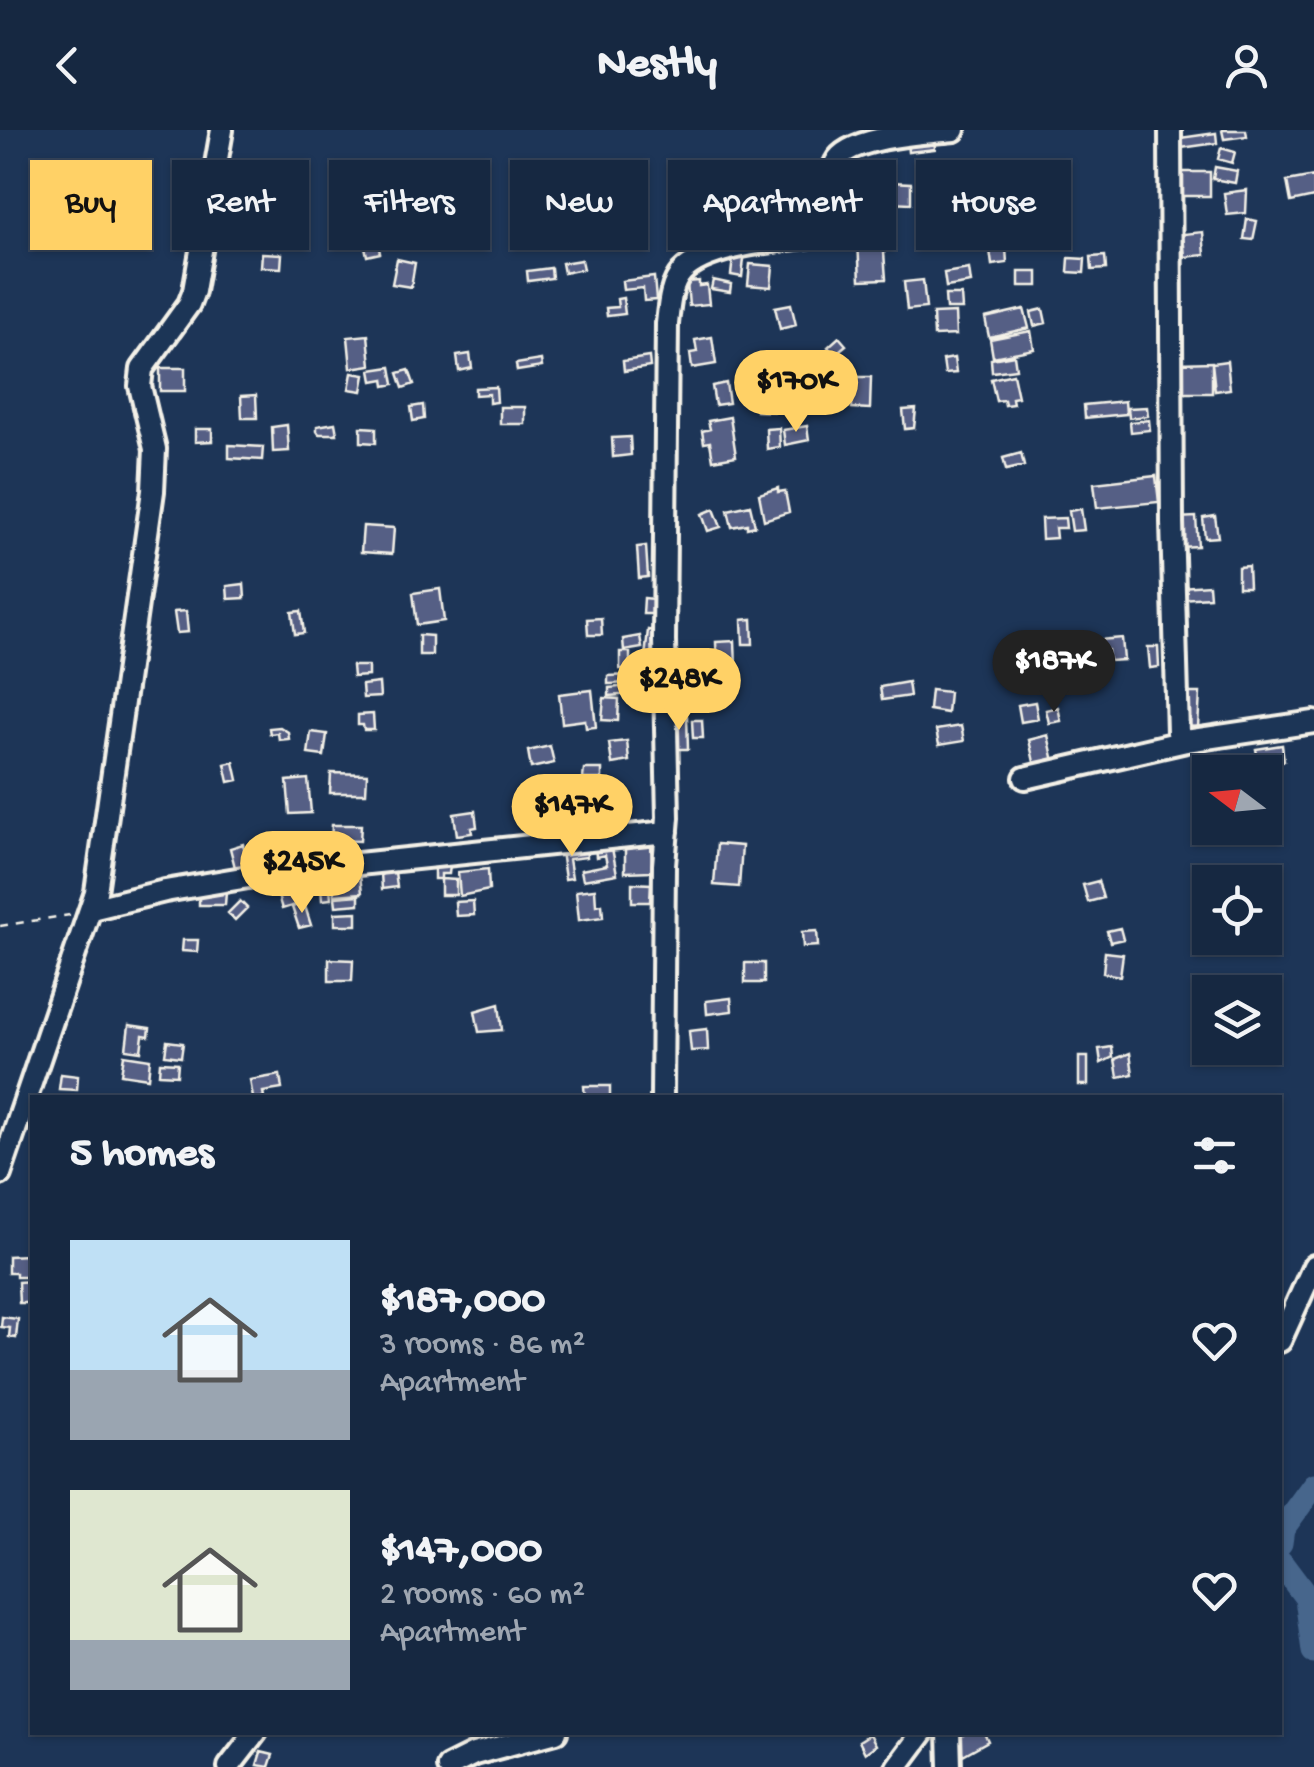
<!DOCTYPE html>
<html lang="en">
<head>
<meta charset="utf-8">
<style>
	:root { --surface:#162841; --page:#1f3048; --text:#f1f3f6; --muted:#9ea6b1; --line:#35445a; --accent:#ffd166 }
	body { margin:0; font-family:"Gochi Hand",sans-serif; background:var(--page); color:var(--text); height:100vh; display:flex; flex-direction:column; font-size:38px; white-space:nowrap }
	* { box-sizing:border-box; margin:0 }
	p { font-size:32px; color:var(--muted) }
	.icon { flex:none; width:55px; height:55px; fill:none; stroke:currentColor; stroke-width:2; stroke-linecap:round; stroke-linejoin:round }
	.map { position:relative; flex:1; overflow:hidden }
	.panel { position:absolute; left:30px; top:965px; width:1252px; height:640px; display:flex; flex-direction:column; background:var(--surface); border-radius:0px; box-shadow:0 2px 8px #0004,0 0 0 2px var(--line) }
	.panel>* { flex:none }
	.guide { position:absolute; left:30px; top:30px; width:1255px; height:90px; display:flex; gap:20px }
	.needle { width:65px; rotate:286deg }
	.fabs { position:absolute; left:1192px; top:625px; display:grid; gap:20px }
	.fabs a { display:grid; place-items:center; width:90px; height:90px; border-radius:0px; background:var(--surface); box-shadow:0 2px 8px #0004,0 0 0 2px var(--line); font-size:50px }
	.price { position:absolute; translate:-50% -85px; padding:0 22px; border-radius:35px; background:var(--accent); color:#111; font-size:32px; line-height:65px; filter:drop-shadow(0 2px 5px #0008) }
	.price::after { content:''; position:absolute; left:50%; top:60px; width:30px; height:22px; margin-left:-15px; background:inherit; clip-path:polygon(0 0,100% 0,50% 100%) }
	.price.active { background:#222; color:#fff }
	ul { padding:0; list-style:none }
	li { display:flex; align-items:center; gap:30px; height:250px; padding:0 40px }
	li span { display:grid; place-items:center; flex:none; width:280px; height:200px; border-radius:0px; color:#555 }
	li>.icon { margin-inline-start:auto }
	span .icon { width:120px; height:120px; fill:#fffc; stroke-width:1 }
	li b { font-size:42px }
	h2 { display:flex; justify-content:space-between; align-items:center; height:120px; padding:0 40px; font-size:42px }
	.tag { padding:0 35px; border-radius:0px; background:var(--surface); box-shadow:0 2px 8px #0004,0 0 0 2px var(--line); font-size:35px; line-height:90px }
	.tag.active { background:var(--accent); color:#111 }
	header { display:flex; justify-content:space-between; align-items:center; height:130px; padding:0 40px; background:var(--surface); font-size:45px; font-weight:700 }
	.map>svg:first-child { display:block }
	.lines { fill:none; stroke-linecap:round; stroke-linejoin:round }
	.river { stroke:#46668c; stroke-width:25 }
	.building { fill:#555e85; stroke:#f4f1e8; stroke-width:2.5 }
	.minor-casing { stroke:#f4f1e8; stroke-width:28 }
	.path { stroke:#f4f1e8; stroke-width:2.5; stroke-dasharray:8 8; stroke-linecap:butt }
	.minor { stroke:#1d3557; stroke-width:20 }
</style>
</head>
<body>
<header><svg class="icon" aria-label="back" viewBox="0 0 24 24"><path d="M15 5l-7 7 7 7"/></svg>Nestly<svg class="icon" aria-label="person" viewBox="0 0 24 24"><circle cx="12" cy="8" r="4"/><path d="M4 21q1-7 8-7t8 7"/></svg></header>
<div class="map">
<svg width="1314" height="1637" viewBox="0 0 1314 1637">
	<rect width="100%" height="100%" fill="#1d3557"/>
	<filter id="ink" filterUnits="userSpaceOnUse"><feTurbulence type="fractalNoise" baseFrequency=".01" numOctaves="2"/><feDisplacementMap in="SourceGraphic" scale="20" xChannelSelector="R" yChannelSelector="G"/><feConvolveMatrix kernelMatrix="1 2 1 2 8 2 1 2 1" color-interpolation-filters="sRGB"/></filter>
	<g filter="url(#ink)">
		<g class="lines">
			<path class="river" d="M1280 1413 1282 1399 1314 1355
				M1280 1432 1307 1468 1314 1521"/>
		</g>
		<path class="building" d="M1222 0H1246L1247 6 1224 9Z
			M1216 3 1217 13 1181 18 1180 8Z
			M934 9 935 19 908 22 907 12Z
			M1221 18 1235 22 1232 33 1218 29Z
			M1215 37 1237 41 1235 53 1213 49Z
			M1175 42H1210V66H1175Z
			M919 45H935V71H919Z
			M1314 46V67L1291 72 1287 51Z
			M889 52 911 53V73L889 72Z
			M558 53 559 73 538 74V54Z
			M1247 60 1246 83 1227 85 1224 63Z
			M281 61 282 76 270 77 269 62Z
			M1063 64 1065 73 1048 77 1046 67Z
			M983 67 985 84 951 88 949 70Z
			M805 78 806 90 792 95 790 80Z
			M1022 81 1023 101 994 103 993 83Z
			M1247 89 1257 91 1253 110 1244 109Z
			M989 93 990 113 981 114 980 94Z
			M713 99 714 110 699 111 698 100Z
			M1203 102 1205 125 1185 127 1183 104Z
			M376 104 380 123 367 126 363 107Z
			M883 109 886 149 860 150 858 111Z
			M1006 118 1007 133 992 135 990 120Z
			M262 123 282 124 281 138 261 137Z
			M1105 126 1106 139 1092 140 1091 127Z
			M733 128 744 129 742 147 731 145Z
			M1069 128 1085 129 1084 143 1068 142Z
			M397 129 415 133 411 157 392 154Z
			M581 130 583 139 564 143 562 133Z
			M750 134 773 136 771 157 748 155Z
			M551 138 552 148 528 151 527 141Z
			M969 139 971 153 946 157 944 143Z
			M1019 142H1038V156H1019Z
			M654 147 656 170 644 171 643 158 623 160 622 151Z
			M713 150 731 154 730 162 711 159Z
			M923 150 926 178 907 180 904 152Z
			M699 151V156L707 155 709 174 689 176 687 152Z
			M945 165H961L962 179H946Z
			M623 168 625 184 607 186 606 178 618 177 617 169Z
			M791 174 796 195 780 199 775 177Z
			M1024 179 1029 198 989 207 985 188Z
			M1043 179 1046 193 1034 196 1031 182Z
			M955 183 956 205 934 206 933 184Z
			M1031 201 1034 219 993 227 990 209Z
			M368 205 371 235 351 238 348 207Z
			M712 207 716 234 692 238 690 223 697 222 695 210Z
			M839 207 846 215 834 225 828 217Z
			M470 224 472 238 459 241 457 226Z
			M1014 225 1016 239 992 242 991 229Z
			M649 227 650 237 624 241 623 231Z
			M954 228 956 243 945 244 943 230Z
			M541 230 542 237 517 241 516 234Z
			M1227 231 1230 259 1215 261 1212 233Z
			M1212 232V263H1179V233Z
			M391 237 394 254 385 256 384 249 373 251 371 240Z
			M160 238H185V261H160Z
			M409 240 414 254 403 258 398 243Z
			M778 242V253L762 254 761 243Z
			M819 242 834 244 832 257 817 254Z
			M352 243 365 245 362 261 349 259Z
			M1013 244 1018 267 1012 268 1013 274 1005 275 1004 270 996 271 991 249Z
			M853 247H871L870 279 852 278Z
			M726 253 729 273 715 275 712 256Z
			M496 257 497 272 489 273V264L475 265V258Z
			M821 258 841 261 838 276 819 273Z
			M256 265 257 288H242L241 266Z
			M756 269 781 270V282L756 281Z
			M1125 271 1126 284 1085 288 1084 275Z
			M423 275 424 289 413 291 411 277Z
			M500 277H525V294H500Z
			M1147 277 1148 286 1129 288 1128 278Z
			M916 279 914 298 905 299 903 280Z
			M730 287 736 326 713 330 710 312 704 313 702 301 710 299 708 291Z
			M1149 290 1150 300 1131 302 1130 292Z
			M335 293 337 304H319L317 301V296Z
			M287 295 289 321 273 322 272 297Z
			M807 296 809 310 785 315 783 300Z
			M361 297 376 298V313L361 312Z
			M779 298 780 317 767 319 766 299Z
			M195 299H212V311L195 312Z
			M630 307 631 325 613 327 612 308Z
			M229 315 263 317 262 330 229 328Z
			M1021 323 1024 336 1006 340 1003 328Z
			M1156 346 1159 372 1097 378 1094 353Z
			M778 358V362L785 361 789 382 764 390 759 364Z
			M750 375 755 396 747 398V394L732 397 728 380Z
			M714 379 721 397 708 401 702 384Z
			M1081 379 1084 400 1072 401 1069 381Z
			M1215 386 1218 407 1205 408 1203 388Z
			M1196 387 1198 416 1179 417 1177 388Z
			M1065 388 1066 398H1055L1056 408 1042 409 1041 389Z
			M363 396 394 398 392 424 361 422Z
			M646 416 648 447 639 448 637 417Z
			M1248 436 1249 457H1238V437Z
			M244 454 245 468 228 469 227 456Z
			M1209 455 1210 467 1180 469V457Z
			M440 459 444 491 417 495 413 463Z
			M644 468 654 469 653 484H643Z
			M186 481 188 502 177 503 174 482Z
			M301 481 304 503 295 504 292 482Z
			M601 488 602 505H588L587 489Z
			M752 489 753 514H743L742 490Z
			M648 500 657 501 654 529 645 528Z
			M419 505 432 506V525H419Z
			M640 506 642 518 624 521 623 509Z
			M1122 508 1124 530 1109 531 1108 520 1101 521 1100 510Z
			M735 511 736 536 717 537 716 512Z
			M1148 517H1158L1159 537 1150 538Z
			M620 522H630V539H620Z
			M709 532 711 542 695 544 694 534Z
			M352 536H368V546L353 547Z
			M633 545V553L608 554V546Z
			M908 552 910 566 882 570 880 557Z
			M379 553 380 567 363 568 362 555Z
			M631 556 632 564 609 566V558Z
			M676 556H694V573L676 574Z
			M592 560 596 597 586 598 585 590 562 593 559 564Z
			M931 560 949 562 947 583 929 580Z
			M1185 563H1200L1198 597 1183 596Z
			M604 568 619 569 618 591 602 590Z
			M1035 572 1038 589 1021 592 1018 575Z
			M1058 577 1061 591 1049 593 1046 580Z
			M373 584 374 600H364L363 595H358V585Z
			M687 586 688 619H670V587Z
			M692 590H702L703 608H693Z
			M961 596 964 611 939 615 936 600Z
			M280 597 288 602 289 609 279 610 278 603 270 604 269 598Z
			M311 602 327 604 324 626 308 624Z
			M1048 605 1055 636 1036 641 1029 610Z
			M627 611 629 631 612 634 609 613Z
			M1282 615 1284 631 1259 634 1256 619Z
			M550 616 554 633 531 638 528 621Z
			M234 632 238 650 229 652 225 634Z
			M584 639H602V649H583Z
			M331 643 367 644 366 663H330Z
			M308 649 311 683 290 684 287 651Z
			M584 658 587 690 566 692 563 661Z
			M549 659 552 687 530 689 528 661Z
			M475 681 477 697 471 698 472 703 457 705 454 684Z
			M332 695H361L360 711 331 710Z
			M651 712 652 741 625 742V713Z
			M611 713 617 744 583 750 581 740 607 735 605 725 596 727 595 716Z
			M243 714 250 741 237 745 230 718Z
			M717 714 742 716 739 757 714 755Z
			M586 717 587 727 569 729 572 748 565 749 561 721Z
			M450 735 449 744H441V749H434V736Z
			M488 739 489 760 460 766 458 742Z
			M395 742 397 757 382 759 381 743Z
			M320 745H329L331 769 322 770Z
			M360 745 362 763 334 765 333 748Z
			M441 749 456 750V765H441Z
			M296 751 302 773 282 779 275 756Z
			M1098 751 1103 768 1088 772 1083 755Z
			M632 753 651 754 650 772H632Z
			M595 759 596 775 602 774 603 787 579 790 576 761Z
			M199 761 226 762 225 775H199Z
			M359 765V774L336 776 335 767Z
			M240 771 247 778 235 790 228 783Z
			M473 771 474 785 456 786 455 772Z
			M304 773 311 795 299 798 292 777Z
			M357 782V795H335V783Z
			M1120 798 1123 809 1110 812 1107 801Z
			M817 801 818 816 803 817 802 802Z
			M183 810H198L197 822 182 821Z
			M1105 822 1123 824 1120 846 1103 843Z
			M329 829 353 830 352 851H329Z
			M745 833H764V853H745Z
			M731 868 732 881 707 884 706 871Z
			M499 874 502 900 479 902 475 881Z
			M129 895 150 898 149 906 143 905 141 921 126 919Z
			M707 899 708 920 691 921 689 901Z
			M167 911 183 913 181 927 165 925Z
			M1112 917 1113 927 1101 933 1099 919Z
			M1130 923 1133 944 1118 947 1115 929Z
			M124 925 150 929 148 948 121 944Z
			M1079 927H1088V955H1079Z
			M160 932 178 933 177 945 159 944Z
			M61 944 78 946 77 960 59 959Z
			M280 945 282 959 263 962 264 968H253L250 950Z
			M584 956H610V966L585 968Z
			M28 1125V1147H16V1143H8V1126Z
			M32 1151V1173H19L18 1152Z
			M2 1187 18 1189 16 1208 9 1207 10 1198 1 1197Z
			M966 1602H984L988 1611 963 1625 957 1608Z
			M870 1604 876 1615 865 1623 859 1611Z
			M261 1622 273 1625 269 1637 257 1635Z"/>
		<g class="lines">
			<defs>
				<path id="minor" d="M1170 0 1172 392 1178 603 1186 611 1314 592
					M1025 648 1186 611
					M91 779 165 761 272 743 667 702
					M662 968 664 735 668 687 664 510 667 194C669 177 670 155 682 142 707 115 777 111 812 106L820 100C829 79 826 52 836 32 848 6 928 3 954 0
					M0 1044 96 762 153 361 155 319 140 256 142 239 189 174 194 161 222 0
					M1280 1211 1314 1136
					M949 1602 950 1637
					M229 1637 256 1602
					M448 1637 474 1624 556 1602
					M897 1637 923 1602"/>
			</defs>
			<use href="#minor" class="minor-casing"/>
			<path class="path" d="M0 796 70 785"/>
			<use href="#minor" class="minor"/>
		</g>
	</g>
</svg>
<div class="fabs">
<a><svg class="needle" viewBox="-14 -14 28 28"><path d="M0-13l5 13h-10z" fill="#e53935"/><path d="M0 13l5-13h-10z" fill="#9ea6b1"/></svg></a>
<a><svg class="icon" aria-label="locate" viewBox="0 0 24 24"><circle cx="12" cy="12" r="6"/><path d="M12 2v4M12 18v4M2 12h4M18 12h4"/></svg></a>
<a><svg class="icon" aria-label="layers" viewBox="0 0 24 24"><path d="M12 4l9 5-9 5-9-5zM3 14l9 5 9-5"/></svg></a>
</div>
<b class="price" style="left:796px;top:305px">$170K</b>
<b class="price active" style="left:1054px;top:585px">$187K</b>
<b class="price" style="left:679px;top:603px">$248K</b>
<b class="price" style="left:572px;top:729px">$147K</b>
<b class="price" style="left:302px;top:786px">$245K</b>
<div class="guide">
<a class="tag active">Buy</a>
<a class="tag">Rent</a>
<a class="tag">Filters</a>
<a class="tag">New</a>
<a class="tag">Apartment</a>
<a class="tag">House</a>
</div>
<section class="panel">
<h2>5 homes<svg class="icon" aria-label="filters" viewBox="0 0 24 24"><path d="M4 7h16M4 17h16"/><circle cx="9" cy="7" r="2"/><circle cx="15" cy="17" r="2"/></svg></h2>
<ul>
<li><span style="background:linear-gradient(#bfe0f5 65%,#9aa5b1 0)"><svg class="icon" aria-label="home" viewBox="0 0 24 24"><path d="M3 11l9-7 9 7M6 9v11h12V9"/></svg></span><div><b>$187,000</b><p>3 rooms · 86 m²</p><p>Apartment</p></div><svg class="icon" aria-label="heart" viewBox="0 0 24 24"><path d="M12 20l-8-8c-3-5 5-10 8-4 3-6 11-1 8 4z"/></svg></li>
<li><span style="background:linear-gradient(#dfe7d0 75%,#9aa5b1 0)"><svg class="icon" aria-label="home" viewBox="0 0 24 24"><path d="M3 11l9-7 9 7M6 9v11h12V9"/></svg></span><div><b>$147,000</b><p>2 rooms · 60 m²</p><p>Apartment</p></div><svg class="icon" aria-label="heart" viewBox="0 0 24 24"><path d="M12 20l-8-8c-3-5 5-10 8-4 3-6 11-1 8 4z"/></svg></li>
</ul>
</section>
</div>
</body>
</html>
